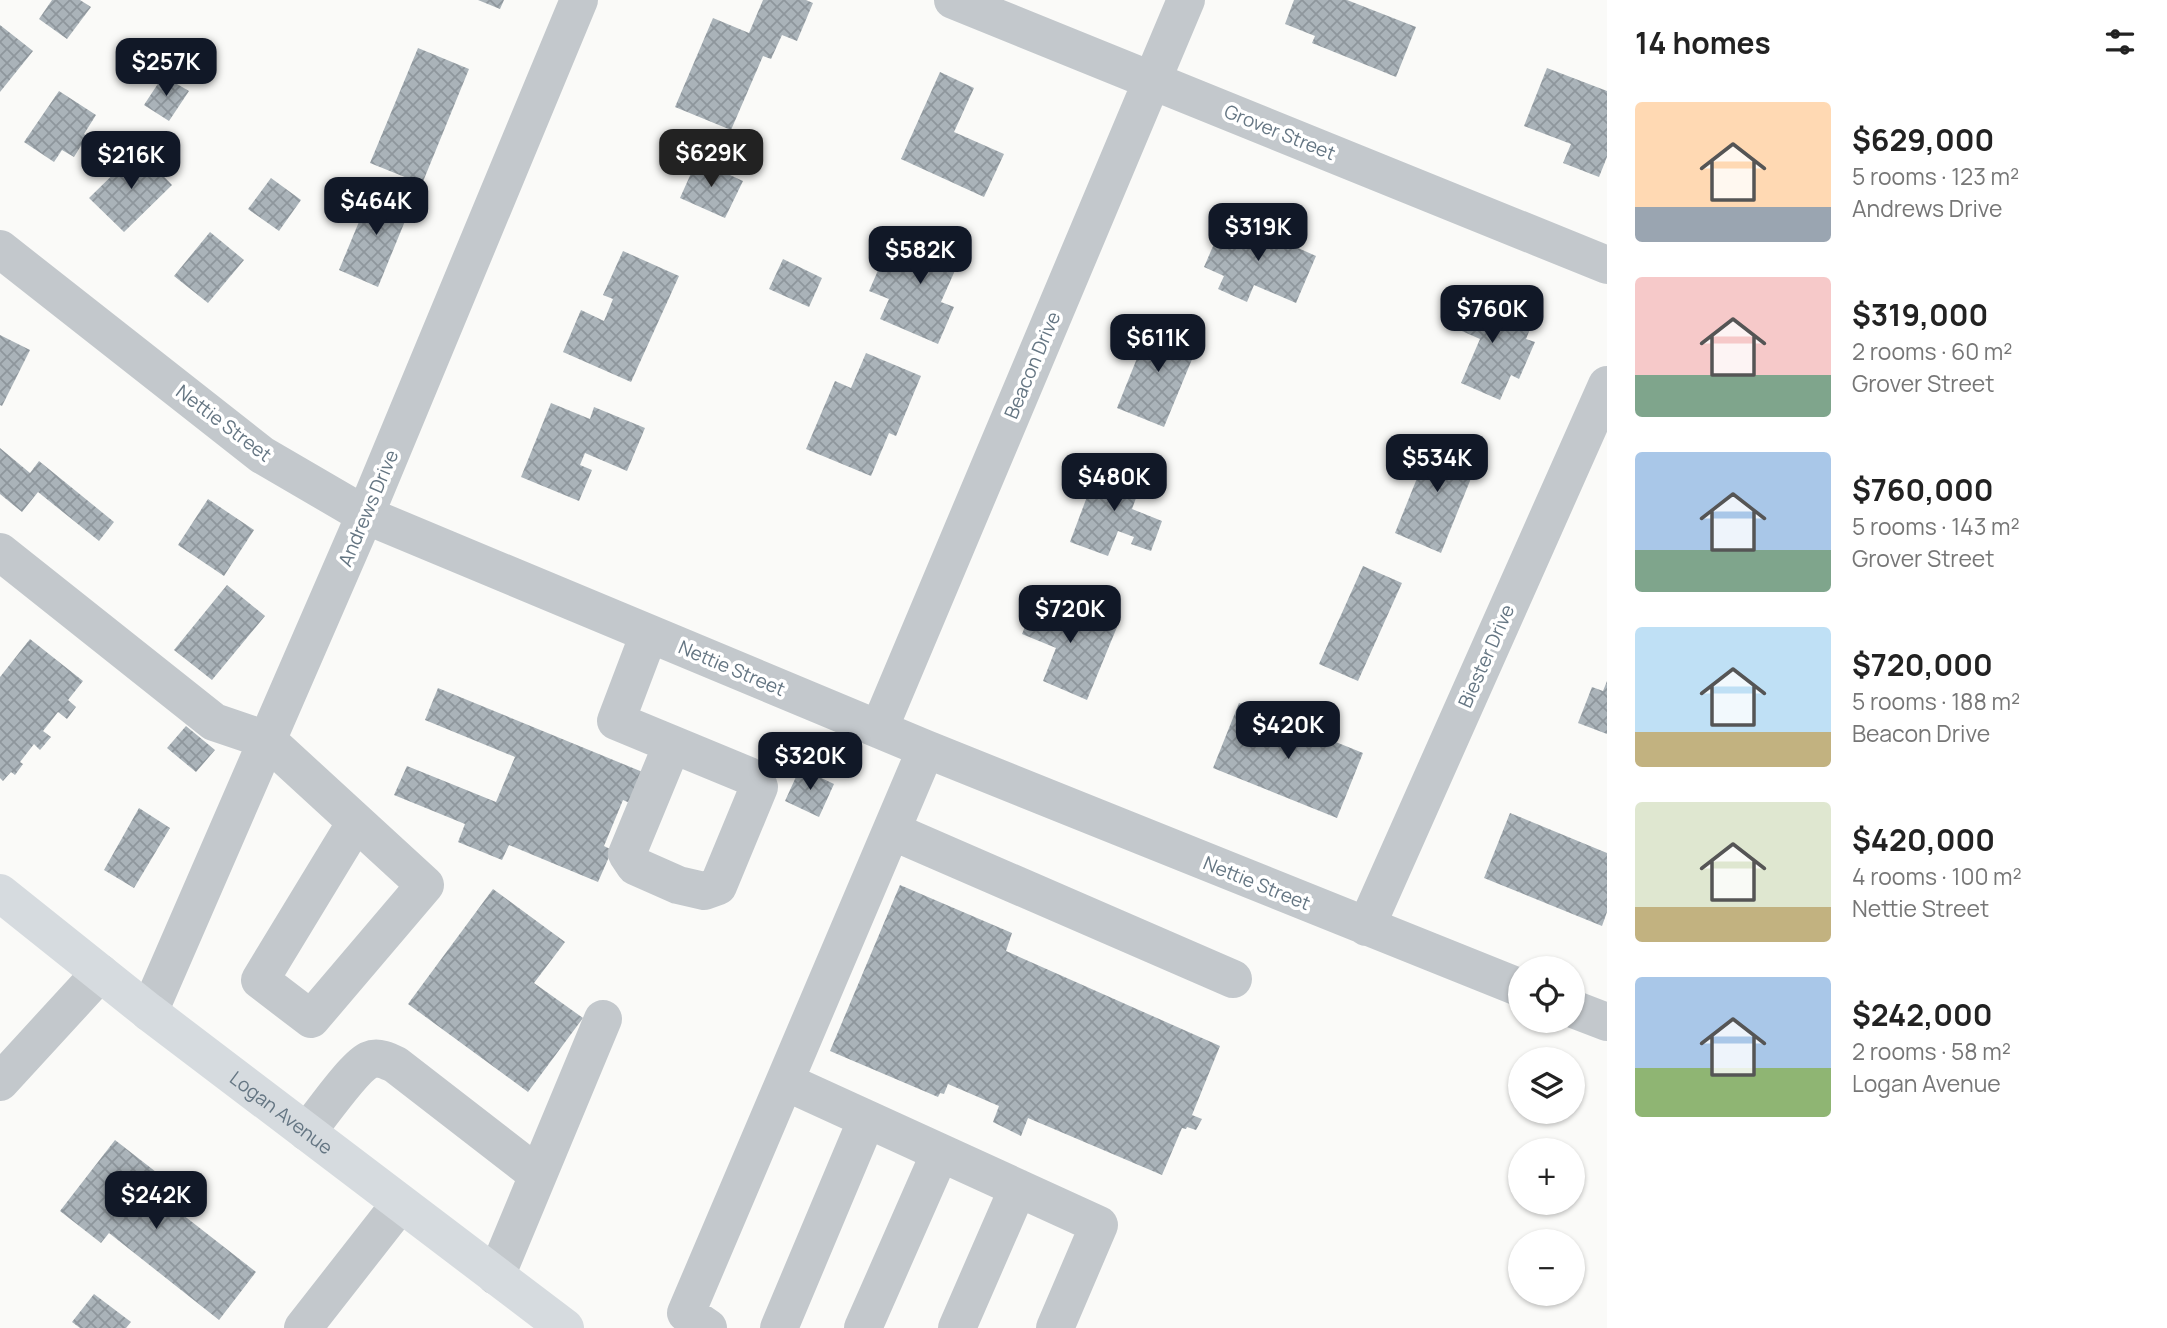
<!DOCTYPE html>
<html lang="en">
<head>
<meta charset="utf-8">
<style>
	:root { --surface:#fff; --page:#f6f6f6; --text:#222; --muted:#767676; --accent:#111827 }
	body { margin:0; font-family:Manrope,sans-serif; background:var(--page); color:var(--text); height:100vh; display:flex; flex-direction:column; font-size:26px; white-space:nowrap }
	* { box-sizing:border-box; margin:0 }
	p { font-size:23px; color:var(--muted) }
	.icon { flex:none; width:38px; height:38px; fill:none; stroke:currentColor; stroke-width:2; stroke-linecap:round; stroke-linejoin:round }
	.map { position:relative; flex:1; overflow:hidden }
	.sheet { display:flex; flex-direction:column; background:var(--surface); width:560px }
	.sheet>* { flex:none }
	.buttons { position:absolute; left:1508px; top:956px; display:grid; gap:14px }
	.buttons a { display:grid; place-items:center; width:77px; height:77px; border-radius:50%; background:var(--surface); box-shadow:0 2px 5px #0004; font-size:35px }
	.price { position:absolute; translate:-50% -60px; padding:0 16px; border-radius:14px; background:var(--accent); color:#fff; font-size:23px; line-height:46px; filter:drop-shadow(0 2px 4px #0008) }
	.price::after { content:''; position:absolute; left:50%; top:42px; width:21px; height:16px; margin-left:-10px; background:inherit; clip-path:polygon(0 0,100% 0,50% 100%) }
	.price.active { background:#222; color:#fff }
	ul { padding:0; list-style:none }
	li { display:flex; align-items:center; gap:21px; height:175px; padding:0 28px }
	li span { display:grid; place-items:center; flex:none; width:196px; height:140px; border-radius:7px; color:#555 }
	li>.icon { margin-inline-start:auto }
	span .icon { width:84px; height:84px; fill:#fffc; stroke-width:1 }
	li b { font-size:30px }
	h2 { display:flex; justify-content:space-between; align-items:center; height:84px; padding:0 28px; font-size:30px }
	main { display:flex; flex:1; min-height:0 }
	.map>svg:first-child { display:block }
	.building { fill:url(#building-cross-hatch) }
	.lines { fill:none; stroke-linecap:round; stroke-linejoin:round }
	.minor { stroke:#c3c8cc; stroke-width:38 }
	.major { stroke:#d6dbdf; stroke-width:38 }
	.labels { text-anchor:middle; stroke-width:7; stroke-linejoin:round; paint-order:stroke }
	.street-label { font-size:19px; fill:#657683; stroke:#fff }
</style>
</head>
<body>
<main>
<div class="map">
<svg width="1607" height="1328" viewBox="0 0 1607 1328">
	<defs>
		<pattern id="building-cross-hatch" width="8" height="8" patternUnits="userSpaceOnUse" patternTransform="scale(1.75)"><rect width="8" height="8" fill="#aab3b9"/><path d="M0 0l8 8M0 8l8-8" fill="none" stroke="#8e969c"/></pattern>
	</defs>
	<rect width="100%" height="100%" fill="#fafaf8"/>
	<path class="building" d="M52 0H80L91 7 67 39 39 19Z
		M478 0H504L500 9Z
		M763 0H806L813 3 797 41 782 35 771 59 763 56 731 130 675 107 713 18 749 33Z
		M1294 0H1347L1416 27 1396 77 1312 43 1315 36 1285 24Z
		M0 25 33 51 0 92Z
		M418 48 469 69 422 184 370 163Z
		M1547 68 1607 91V157L1599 177 1563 163 1571 144 1524 126Z
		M940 72 974 88 954 132 1004 154 984 197 901 159Z
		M163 76 189 91 169 121 144 105Z
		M59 91 96 115 84 134 87 136 74 157 62 150 54 162 24 142Z
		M138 150 172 185 124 232 89 198Z
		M697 160 743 181 725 218 680 198Z
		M271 178 301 200 279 231 248 209Z
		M373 188 412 204 378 287 339 270Z
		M1226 216 1316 256 1296 303 1254 285 1247 302 1218 289 1224 276 1204 267Z
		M919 228 965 248 941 302 954 307 938 344 880 319 889 299 869 291 883 259 902 267Z
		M210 232 244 260 208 303 174 276Z
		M623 251 679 276 631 382 563 352 581 310 604 321 613 299 603 295Z
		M783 259 822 278 809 307 769 289Z
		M1460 293 1532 324 1526 339 1535 342 1519 379 1511 375 1500 400 1461 383 1480 339 1446 324Z
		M1152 321 1200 340 1164 427 1117 408Z
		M0 335 30 350 2 406 0 405Z
		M866 353 921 376 896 436 889 433 871 476 806 449 835 381 851 388Z
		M551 403 590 419 594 407 645 428 627 471 585 453 580 465 592 470 579 501 521 477Z
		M1434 436 1480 456 1441 553 1395 533Z
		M0 448 30 473 39 461 114 522 99 541 38 492 22 512 0 494Z
		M1100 462 1143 479 1132 509 1162 521 1151 551 1131 544 1134 537 1118 531 1108 556 1070 542Z
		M208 499 254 530 224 576 178 545Z
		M1363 566 1402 583 1358 681 1319 664Z
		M227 585 265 616 212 680 174 650Z
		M1038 595 1117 627 1087 700 1043 681 1056 648 1022 634Z
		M30 639 83 681 68 700 76 707 67 719 58 712 43 731 51 737 40 750 34 744 20 762 23 764 15 775 11 772 3 781 0 778V677Z
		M1607 681V734L1578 723 1592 687 1603 691Z
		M438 688 645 773 632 804 623 800 604 846 612 850 598 882 509 845 502 860 458 842 465 824 394 795 407 766 496 802 515 757 425 720Z
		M1239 703 1363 753 1337 818 1213 768Z
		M186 726 215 750 196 772 167 748Z
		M800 768 834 784 819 817 785 801Z
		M139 808 170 828 134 888 104 870Z
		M1510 813 1607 853V912L1602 926 1484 878Z
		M900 885 1012 933 1006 951 1220 1046 1192 1115 1202 1119 1196 1130 1187 1127 1186 1129 1182 1128 1162 1175 1028 1118 1021 1136 993 1122 999 1106 948 1084 944 1094 940 1093 938 1097 830 1051Z
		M493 889 565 942 534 983 583 1018 528 1092 408 1004Z
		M115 1140 156 1172 146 1186 256 1272 219 1320 109 1233 101 1243 60 1211Z
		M94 1294 131 1322 126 1328H80L72 1322Z"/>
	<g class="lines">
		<path class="minor" d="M953 0 1607 265
			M0 249 262 455 365 515 926 749 1521 988
			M0 552 214 722 267 740 425 885 311 1019 260 980 356 822
			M649 634 616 721 749 776 759 787 718 886 704 891 678 885 635 866 627 854 672 745
			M879 729 1186 0
			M892 831 1233 979
			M1366 927 1607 385
			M1573 1009 1607 1022
			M149 1012 365 515 579 0
			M0 1082 100 973
			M786 1082 1099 1225 1055 1328
			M307 1132C320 1116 353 1068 369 1060 378 1056 388 1061 396 1065L538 1175
			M496 1276 603 1019
			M303 1328 400 1204
			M708 1328 686 1313 926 749
			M779 1328 867 1119
			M863 1328 940 1153
			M957 1328 1018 1188"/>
		<path class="major" id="s1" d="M0 893 149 1012 565 1328"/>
	</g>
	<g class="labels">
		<g class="street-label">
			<text transform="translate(1280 132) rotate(22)" y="7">Grover Street</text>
			<text transform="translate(1032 365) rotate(-67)" y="7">Beacon Drive</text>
			<text transform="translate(224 423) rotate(37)" y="7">Nettie Street</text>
			<text transform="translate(368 508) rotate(-67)" y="7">Andrews Drive</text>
			<text transform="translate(1486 656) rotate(-66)" y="7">Biester Drive</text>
			<text transform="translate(732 668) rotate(23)" y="7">Nettie Street</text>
			<text transform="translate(1257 883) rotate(22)" y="7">Nettie Street</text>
			<text dy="7" stroke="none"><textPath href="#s1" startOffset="357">Logan Avenue</textPath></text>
		</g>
	</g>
</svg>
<div class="buttons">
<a><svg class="icon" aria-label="locate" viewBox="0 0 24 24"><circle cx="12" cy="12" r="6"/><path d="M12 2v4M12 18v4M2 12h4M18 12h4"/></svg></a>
<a><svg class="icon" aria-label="layers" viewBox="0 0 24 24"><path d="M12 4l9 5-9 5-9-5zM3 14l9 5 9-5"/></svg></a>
<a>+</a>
<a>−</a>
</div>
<b class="price" style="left:166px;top:98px">$257K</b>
<b class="price active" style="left:711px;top:189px">$629K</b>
<b class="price" style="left:131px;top:191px">$216K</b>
<b class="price" style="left:376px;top:237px">$464K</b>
<b class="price" style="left:1258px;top:263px">$319K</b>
<b class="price" style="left:920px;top:286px">$582K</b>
<b class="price" style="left:1492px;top:345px">$760K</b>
<b class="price" style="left:1158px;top:374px">$611K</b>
<b class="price" style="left:1437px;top:494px">$534K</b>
<b class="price" style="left:1114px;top:513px">$480K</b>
<b class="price" style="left:1070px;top:645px">$720K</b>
<b class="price" style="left:1288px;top:761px">$420K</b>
<b class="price" style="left:810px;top:792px">$320K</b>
<b class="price" style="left:156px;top:1231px">$242K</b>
</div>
<section class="sheet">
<h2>14 homes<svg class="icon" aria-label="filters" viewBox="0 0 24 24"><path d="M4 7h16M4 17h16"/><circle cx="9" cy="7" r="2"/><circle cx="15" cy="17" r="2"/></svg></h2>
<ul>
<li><span style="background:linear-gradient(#ffd9b3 75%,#9aa5b1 0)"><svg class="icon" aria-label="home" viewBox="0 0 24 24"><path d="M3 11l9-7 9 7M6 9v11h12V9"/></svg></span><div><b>$629,000</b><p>5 rooms · 123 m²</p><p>Andrews Drive</p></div></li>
<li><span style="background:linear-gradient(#f6c9c9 70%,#7fa58c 0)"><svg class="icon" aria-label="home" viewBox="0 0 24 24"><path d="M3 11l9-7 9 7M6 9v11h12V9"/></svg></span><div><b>$319,000</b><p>2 rooms · 60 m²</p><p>Grover Street</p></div></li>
<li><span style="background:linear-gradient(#a9c7e8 70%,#7fa58c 0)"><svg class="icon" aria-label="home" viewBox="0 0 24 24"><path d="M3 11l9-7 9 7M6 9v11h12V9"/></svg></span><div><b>$760,000</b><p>5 rooms · 143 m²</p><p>Grover Street</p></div></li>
<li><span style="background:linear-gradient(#bfe0f5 75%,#c2b280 0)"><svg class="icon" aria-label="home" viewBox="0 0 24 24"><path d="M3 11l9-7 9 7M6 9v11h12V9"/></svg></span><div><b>$720,000</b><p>5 rooms · 188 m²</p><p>Beacon Drive</p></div></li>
<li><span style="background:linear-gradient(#dfe7d0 75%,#c2b280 0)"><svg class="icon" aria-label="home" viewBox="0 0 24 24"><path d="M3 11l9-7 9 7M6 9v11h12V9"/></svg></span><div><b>$420,000</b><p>4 rooms · 100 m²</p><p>Nettie Street</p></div></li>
<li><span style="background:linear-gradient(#a9c7e8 65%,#8fb573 0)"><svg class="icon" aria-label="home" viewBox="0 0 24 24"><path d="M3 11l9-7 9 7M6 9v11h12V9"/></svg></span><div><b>$242,000</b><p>2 rooms · 58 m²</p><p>Logan Avenue</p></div></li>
</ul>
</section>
</main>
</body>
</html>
